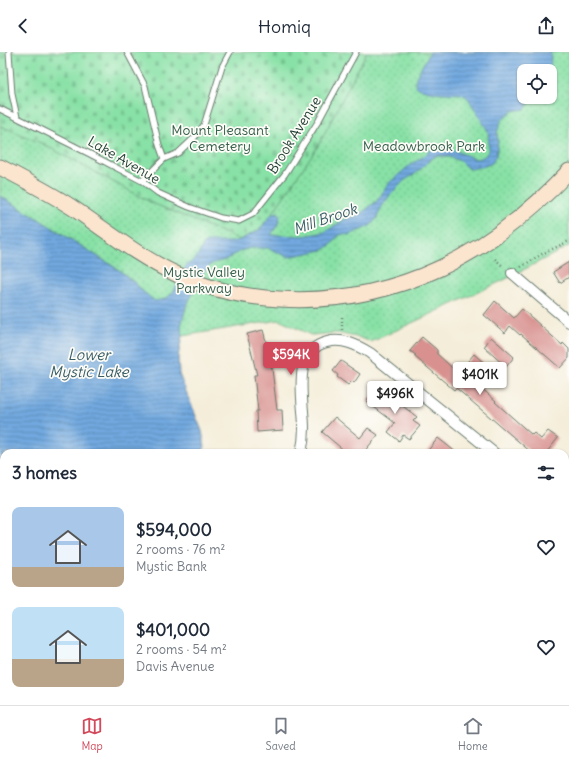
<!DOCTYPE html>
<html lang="en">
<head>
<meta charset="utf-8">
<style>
	:root { --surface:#fff; --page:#f6f6f7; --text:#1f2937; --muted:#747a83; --line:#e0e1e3; --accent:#d1495b }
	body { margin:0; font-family:Delius,sans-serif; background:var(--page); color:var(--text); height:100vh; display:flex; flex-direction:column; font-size:15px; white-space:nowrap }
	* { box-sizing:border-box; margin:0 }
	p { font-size:13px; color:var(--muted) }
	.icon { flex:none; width:22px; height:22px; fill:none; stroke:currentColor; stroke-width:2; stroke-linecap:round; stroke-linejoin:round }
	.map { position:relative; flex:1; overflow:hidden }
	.drawer { position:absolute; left:0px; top:397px; width:569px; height:256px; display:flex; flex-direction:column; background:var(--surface); border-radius:12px 12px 0 0; box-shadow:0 1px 3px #0004 }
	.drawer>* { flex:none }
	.tools { position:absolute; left:517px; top:12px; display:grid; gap:8px }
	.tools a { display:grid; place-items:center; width:40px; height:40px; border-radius:8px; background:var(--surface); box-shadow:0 1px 3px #0004; font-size:20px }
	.price { position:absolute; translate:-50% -34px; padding:0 9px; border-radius:4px; background:#fff; color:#222; font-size:13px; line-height:26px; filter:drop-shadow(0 1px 2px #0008) }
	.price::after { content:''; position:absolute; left:50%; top:24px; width:12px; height:9px; margin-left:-6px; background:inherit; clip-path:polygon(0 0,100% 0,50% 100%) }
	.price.current { background:var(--accent); color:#fff }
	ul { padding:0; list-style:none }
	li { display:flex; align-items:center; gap:12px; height:100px; padding:0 12px }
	li span { display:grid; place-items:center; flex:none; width:112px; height:80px; border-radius:8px; color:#555 }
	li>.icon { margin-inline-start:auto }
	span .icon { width:48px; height:48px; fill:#fffc; stroke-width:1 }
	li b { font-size:17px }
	h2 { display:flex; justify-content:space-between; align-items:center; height:48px; padding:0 12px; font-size:17px }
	header { display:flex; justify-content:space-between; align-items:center; height:52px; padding:0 12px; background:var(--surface); font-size:18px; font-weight:600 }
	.tabs { display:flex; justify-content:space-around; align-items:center; height:56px; border-top:1px solid var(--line); background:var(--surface); font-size:11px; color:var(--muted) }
	.tabs a { display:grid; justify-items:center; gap:2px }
	.tabs .current { color:var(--accent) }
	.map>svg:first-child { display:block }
	.cemetery { fill:url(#cemetery-stones); stroke:#548f6d }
	.park { fill:url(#park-dots); stroke:#548f6d; fill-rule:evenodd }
	.water { fill:url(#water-rules); stroke:#48728a }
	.building { fill:#d8918f }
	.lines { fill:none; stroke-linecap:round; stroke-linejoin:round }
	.lane-casing { stroke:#6a7b6e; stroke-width:7 }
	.street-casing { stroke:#6a7b6e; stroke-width:12 }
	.secondary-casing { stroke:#6a7b6e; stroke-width:17 }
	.path { stroke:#6a7b6e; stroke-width:2.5; stroke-dasharray:1 3; stroke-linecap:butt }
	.lane { stroke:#fff; stroke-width:5 }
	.street { stroke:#fff; stroke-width:10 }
	.secondary { stroke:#fbe5cf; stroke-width:15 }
	.labels { text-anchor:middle; stroke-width:3.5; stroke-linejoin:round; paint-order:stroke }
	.park-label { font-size:14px; fill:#345e4b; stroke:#fdfcf7 }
	.street-label { font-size:14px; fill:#1f3d34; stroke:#fdfcf7 }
	.water-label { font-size:15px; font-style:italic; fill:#385d67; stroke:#fdfcf7 }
</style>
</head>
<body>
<header><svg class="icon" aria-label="back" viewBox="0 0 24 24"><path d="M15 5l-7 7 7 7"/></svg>Homiq<svg class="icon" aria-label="share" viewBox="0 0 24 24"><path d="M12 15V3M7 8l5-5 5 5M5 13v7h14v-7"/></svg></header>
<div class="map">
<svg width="569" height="653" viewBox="0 0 569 653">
	<defs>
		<pattern id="cemetery-stones" width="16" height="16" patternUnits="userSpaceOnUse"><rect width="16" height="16" fill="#88e1a6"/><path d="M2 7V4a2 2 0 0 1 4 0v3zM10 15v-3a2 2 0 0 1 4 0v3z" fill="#75c290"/></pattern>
		<pattern id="park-dots" width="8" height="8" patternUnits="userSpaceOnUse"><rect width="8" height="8" fill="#88e1a6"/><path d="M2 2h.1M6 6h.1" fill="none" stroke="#75c290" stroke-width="1.8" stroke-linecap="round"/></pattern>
		<pattern id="water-rules" width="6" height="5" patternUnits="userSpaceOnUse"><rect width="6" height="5" fill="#71a8df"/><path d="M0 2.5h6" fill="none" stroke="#5c8ab6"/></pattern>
	</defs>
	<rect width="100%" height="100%" fill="#fdfcf7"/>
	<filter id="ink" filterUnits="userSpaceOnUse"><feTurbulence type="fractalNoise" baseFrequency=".025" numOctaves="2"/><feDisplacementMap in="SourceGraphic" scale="8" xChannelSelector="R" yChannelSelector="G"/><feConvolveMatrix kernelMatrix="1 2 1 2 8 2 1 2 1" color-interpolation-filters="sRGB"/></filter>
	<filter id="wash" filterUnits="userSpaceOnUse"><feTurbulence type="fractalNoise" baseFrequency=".012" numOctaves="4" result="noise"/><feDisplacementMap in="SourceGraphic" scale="16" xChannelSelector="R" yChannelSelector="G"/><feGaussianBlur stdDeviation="0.9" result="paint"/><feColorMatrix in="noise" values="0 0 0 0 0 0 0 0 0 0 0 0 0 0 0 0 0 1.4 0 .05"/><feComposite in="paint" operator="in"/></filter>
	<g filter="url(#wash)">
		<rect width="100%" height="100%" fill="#f4edd9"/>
		<path class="cemetery" d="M0 0H367L318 94 272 162 259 178 240 188 152 151 41 91 0 74Z"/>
		<path class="park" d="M367 0H569V194L504 228 371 290 361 286 337 281 311 283 279 268 182 284 168 266 135 231 119 218 58 179 0 144V74L41 91 152 151 241 188 259 178 272 162 318 94ZM524 19H550V45H524Z"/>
		<path class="water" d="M430 0H551L550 24V19H524V45H534L525 57 512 59 501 69 497 81 498 89 496 104 492 111 485 114 471 117 466 115 460 109 447 104H435L415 122 405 128 390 143 381 156 377 166 370 174 349 183 342 182 337 185 331 193 323 198 288 205 268 196H250L240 199 225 208 213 211 208 215 203 221 186 255 181 274 182 284 178 305 179 322 202 379 205 395 201 401H4V649H24L23 653H0V144L40 168 119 218 135 231 141 238 155 249 161 248 168 245 173 240 186 214 197 205 204 192 207 190H232L240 188 259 178 272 162 278 160C283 168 275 176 271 183L304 184 325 180 347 166 356 164 364 159 377 149 389 131 410 113 426 103 430 98 445 95 476 107 481 106 486 103 489 98 488 79 468 46 462 42 429 40 416 35 415 31 416 25Z"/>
		<g id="blocks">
			<path class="building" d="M569 210V225L560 231 553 220Z
				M495 249 514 266 522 257 562 293 563 291 569 297V306L560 316 521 282 520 283 510 274 505 281 484 263Z
				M263 278 271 309 277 358H282L283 378 257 380 256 359H258L254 323H257L247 282Z
				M422 285 437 298V302L458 321 474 302 483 310 469 325 496 349 495 350 532 383 534 381 541 387 548 379 558 386 546 401H532L456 336 454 338 414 304 416 303 410 299Z
				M491 285 514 305 506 315 484 295Z
				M341 309 360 322 354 331 352 329 348 333 337 325 338 323 333 319Z
				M377 336 386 344 387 342 417 365 413 369 420 374 409 387 403 383 399 389 388 380 395 371 366 349Z
				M335 365 360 386 368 376 378 383 363 401H347L322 380Z
				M438 386 457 401H426Z"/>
		</g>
	</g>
	<g filter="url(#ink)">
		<use href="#blocks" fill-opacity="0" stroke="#6a7b6e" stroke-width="1"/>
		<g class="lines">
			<defs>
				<path id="lane" d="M9 0 12 42 17 65
					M127 0 145 34 159 93 164 107
					M0 57 90 102 142 129 158 141 189 155 221 166 239 169 253 162 285 122 319 68 356 0
					M142 129 164 107 178 101 194 86 204 73 222 15 230 0"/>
				<path id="street" d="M512 221 569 270
					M301 401C303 393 304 385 304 376 304 349 290 299 327 290 343 286 357 293 370 301L494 401
					M565 458 569 461
					M565 632 569 636
					M379 649 383 653"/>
				<path id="secondary" d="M0 115C25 128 50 141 73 156 107 179 139 205 176 222 208 237 244 245 279 247 395 254 492 202 569 119"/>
			</defs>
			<use href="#lane" class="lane-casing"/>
			<use href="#street" class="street-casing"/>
			<use href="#secondary" class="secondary-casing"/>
			<path class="path" d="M495 207 504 215
				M521 215 542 202 569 189
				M342 265V278"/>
			<use href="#lane" class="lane"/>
			<use href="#street" class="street"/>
			<use href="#secondary" class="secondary"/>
		</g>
	</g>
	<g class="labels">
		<g class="park-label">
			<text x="220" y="83">Mount Pleasant<tspan x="220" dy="16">Cemetery</tspan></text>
			<text x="424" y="99">Meadowbrook Park</text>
			<text x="204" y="225">Mystic Valley<tspan x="204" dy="16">Parkway</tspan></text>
		</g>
		<g class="street-label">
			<text transform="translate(294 83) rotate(-58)" y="5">Brook Avenue</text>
			<text transform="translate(124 108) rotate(30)" y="5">Lake Avenue</text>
		</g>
		<g class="water-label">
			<text transform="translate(325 167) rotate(-19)" y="5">Mill Brook</text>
			<text x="89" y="308">Lower<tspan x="89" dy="17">Mystic Lake</tspan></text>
		</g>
	</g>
</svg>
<div class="tools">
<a><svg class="icon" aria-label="locate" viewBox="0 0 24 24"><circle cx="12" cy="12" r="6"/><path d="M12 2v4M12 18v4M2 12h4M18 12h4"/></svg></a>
</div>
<b class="price current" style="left:291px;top:324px">$594K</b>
<b class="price" style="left:480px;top:344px">$401K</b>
<b class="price" style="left:395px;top:363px">$496K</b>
<section class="drawer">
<h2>3 homes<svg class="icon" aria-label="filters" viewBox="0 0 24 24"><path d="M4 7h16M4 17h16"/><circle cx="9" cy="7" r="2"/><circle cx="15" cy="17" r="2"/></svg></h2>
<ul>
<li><span style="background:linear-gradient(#a9c7e8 75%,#b9a48a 0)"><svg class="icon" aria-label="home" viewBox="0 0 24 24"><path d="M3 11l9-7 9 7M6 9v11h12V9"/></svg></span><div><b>$594,000</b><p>2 rooms · 76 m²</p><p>Mystic Bank</p></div><svg class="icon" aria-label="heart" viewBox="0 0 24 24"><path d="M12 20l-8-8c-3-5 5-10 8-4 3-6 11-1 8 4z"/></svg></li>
<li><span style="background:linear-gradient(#bfe0f5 65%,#b9a48a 0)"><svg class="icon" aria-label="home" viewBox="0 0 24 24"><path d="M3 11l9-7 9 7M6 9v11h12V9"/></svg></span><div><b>$401,000</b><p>2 rooms · 54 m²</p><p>Davis Avenue</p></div><svg class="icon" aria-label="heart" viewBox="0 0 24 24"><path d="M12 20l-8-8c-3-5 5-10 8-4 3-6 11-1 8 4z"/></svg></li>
</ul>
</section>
</div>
<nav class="tabs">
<a class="current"><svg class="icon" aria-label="map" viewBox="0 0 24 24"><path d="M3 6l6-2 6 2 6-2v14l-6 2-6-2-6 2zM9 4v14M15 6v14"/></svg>Map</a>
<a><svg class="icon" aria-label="saved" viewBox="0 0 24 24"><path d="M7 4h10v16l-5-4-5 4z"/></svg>Saved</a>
<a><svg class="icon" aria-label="home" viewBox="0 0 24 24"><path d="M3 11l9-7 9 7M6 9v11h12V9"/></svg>Home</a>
</nav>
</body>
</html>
